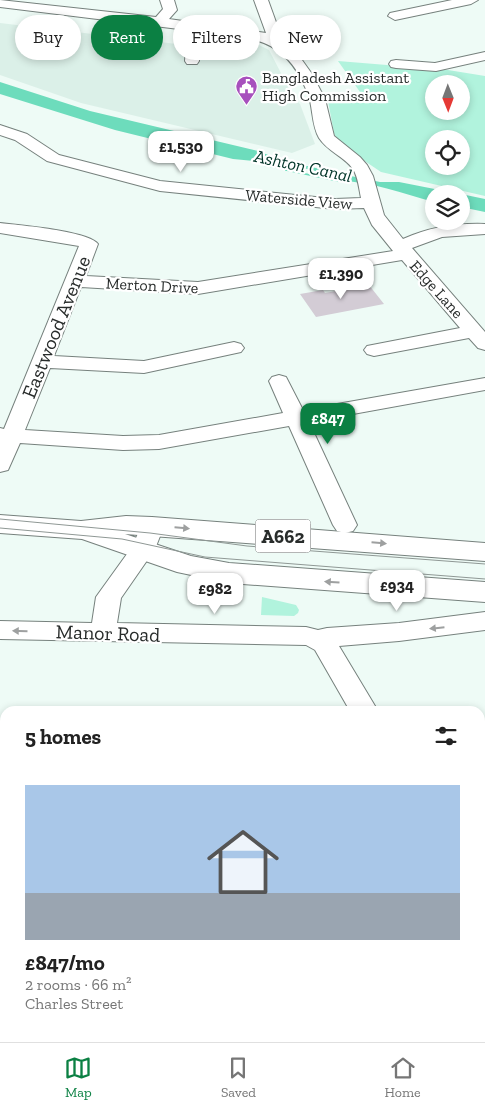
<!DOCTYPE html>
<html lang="en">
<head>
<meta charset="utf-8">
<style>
	:root { --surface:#fff; --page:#f6f6f6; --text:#222; --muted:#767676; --line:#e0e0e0; --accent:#0b8043 }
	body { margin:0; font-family:"Zilla Slab",serif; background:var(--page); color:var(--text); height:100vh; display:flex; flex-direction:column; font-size:19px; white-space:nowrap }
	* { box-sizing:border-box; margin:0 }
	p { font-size:16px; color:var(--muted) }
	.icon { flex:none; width:28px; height:28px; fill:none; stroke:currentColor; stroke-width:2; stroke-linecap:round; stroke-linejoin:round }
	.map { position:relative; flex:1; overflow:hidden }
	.side { position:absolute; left:0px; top:706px; width:485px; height:336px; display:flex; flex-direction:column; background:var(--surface); border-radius:15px 15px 0 0; box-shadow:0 2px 8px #0003 }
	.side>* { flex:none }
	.hud { position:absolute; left:15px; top:15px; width:455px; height:45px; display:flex; gap:10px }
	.needle { width:32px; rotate:179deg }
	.fabs { position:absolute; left:425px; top:75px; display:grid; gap:10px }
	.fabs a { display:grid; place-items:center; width:45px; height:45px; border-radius:50%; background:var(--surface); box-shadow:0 2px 8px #0003; font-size:25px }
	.price { position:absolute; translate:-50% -42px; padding:0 11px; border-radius:10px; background:#fff; color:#222; font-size:16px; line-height:32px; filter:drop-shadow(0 1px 2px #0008) }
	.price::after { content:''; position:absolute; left:50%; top:30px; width:15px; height:11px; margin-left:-8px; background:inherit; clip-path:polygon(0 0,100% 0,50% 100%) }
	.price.active { background:var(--accent); color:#fff }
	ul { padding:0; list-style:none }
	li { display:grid; align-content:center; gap:10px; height:265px; padding:0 25px }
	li+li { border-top:1px solid var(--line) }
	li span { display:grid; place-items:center; height:155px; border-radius:0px; color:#555 }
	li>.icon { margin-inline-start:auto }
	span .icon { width:90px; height:90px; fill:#fffc; stroke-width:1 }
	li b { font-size:21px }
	h2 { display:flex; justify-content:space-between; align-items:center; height:60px; padding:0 25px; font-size:21px }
	.tag { padding:0 18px; border-radius:22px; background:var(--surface); box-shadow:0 2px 8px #0003; font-size:18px; line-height:45px }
	.tag.active { background:var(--accent); color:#fff }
	.tabs { display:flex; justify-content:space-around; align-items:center; height:70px; border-top:1px solid var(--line); background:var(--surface); font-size:14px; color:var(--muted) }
	.tabs a { display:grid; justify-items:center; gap:2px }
	.tabs .active { color:var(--accent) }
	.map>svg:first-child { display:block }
	.built { fill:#dbf0e8 }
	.green { fill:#b1f3dd; fill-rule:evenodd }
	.water { fill:#6ddcbc }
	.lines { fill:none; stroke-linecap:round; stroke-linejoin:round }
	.stream { fill:#6ddcbc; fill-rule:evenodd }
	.building { fill:#d3ccd5 }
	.minor-casing { stroke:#76817d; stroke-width:2 }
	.primary-casing { stroke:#76817d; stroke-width:2 }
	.minor { fill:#fff; fill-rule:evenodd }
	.primary { fill:#fff; fill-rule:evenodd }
	.tram { stroke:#8f9895; stroke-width:1 }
	.oneway { fill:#9ea0a0 }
	.labels { text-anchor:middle; stroke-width:4.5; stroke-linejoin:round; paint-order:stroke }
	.far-poi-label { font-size:16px; fill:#282c2b; stroke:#fff; text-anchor:start }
	.far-street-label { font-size:16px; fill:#282c2b; stroke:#fff }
	.far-water-label { font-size:18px; font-style:italic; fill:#003428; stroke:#fff }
	.shield { fill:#fff; stroke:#686b6b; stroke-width:1 }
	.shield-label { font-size:19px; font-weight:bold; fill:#282c2b }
	.street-label { font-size:20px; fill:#282c2b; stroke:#fff }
</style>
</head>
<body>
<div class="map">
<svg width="485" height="1042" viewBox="0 0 485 1042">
	<rect width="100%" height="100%" fill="#eefbf6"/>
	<path class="built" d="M0 23 185 45V30L251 41 269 50 294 98 300 104 315 144 292 153 81 103 0 75Z"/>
	<path class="green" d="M338 61 448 70 485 76V196L381 172 338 143 334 133 328 101 391 103 365 99ZM434 84H461V111H434ZM434 139H461V166H434Z
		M262 597 296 605 299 610 298 613 294 616 261 615Z"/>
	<path class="water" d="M0 82 90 111 258 151 281 160 346 175 380 182H399L460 194H434V202C403 194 371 181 339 181L348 179 279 162 276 164 277 166 287 170 264 166 254 161 233 159 115 130 0 94Z
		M461 194 485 199V212L461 207Z"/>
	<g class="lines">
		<path class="stream" d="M285 169 339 180 341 181 339 182 287 171H285Z"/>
	</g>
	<path class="building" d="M369 285 384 304 316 317 300 294 323 290 325 293Z"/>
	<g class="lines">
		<defs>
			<path id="minor" d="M0 0 156 17 163 9 160 0H174L177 10 169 19 266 33 254 0H268L281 36 280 38 297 53 312 74 325 99 334 136 360 157 367 165 373 176 384 215 403 239C430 227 456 223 485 224V234L442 237 412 248 485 332V350L478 348 469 338 374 356 367 354 364 350 367 346 460 328 402 260 198 294 81 287 54 356 144 361 234 342 241 344 244 348 241 352 144 373 50 368 25 430 123 436 159 435 283 413 269 381 272 377 279 375 286 377 303 410 485 378V390L309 422 357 525 353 531 345 533 337 531 333 525 289 426 159 449 123 450 20 443 8 470 0 472V428L4 429 79 246 0 233V223C18 225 89 231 98 244L86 276 198 282 393 251 372 225 364 208 335 209 160 191 47 161 15 140 0 135V125L27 134 59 155 160 181 335 199 361 198C359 188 358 177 353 169 344 156 328 152 319 138 312 126 313 110 309 97 288 38 255 38 201 31L199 61 197 64H187L185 61 187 30 0 7Z
				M452 0H478L471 4 395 20 388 16 390 13Z
				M485 52V60L436 71 396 68 391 67 389 64 391 61 396 60 435 63Z
				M152 518 160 520 164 526 155 549 121 598 117 623 306 627 318 630 327 628 399 623 485 612V630L399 641 339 646 378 711H350L315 650 306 645 0 639V621L92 623 96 597 132 547 144 520Z
				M480 895 485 897V932L480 930Z"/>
			<path id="primary" d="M0 515 81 521 126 516 152 517 485 543V561L125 534 191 556 229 563 485 582V602L229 583 177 572 82 539 0 533Z"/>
		</defs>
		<use href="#minor" class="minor-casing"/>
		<use href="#primary" class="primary-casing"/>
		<use href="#minor" class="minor"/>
		<use href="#primary" class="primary"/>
		<path class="tram" d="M0 519 150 533 247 546 485 564
			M0 528 122 539 205 557 485 579"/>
	</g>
	<defs><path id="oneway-solid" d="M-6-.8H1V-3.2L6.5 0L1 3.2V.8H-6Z" transform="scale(1.25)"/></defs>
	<g class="oneway">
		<use href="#oneway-solid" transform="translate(182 528) rotate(5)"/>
		<use href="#oneway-solid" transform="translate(379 543) rotate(5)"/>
		<use href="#oneway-solid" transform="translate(332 582) rotate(-176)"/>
		<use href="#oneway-solid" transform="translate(437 628) rotate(174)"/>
		<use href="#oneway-solid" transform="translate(20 631) rotate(-179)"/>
	</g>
	<defs>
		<symbol id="civic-pin" viewBox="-11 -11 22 30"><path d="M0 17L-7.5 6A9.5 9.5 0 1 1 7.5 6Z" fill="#a750bd" stroke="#fff"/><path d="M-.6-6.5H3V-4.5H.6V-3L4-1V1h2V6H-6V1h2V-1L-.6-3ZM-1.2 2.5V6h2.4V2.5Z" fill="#fff"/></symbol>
	</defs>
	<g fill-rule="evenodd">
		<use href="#civic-pin" x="234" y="74" width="25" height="34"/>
	</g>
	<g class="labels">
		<g class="far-poi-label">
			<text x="262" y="83">Bangladesh Assistant<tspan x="262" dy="18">High Commission</tspan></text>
		</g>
		<g class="far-street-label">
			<text transform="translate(299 199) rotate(5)" y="6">Waterside View</text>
			<text transform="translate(152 285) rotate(3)" y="6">Merton Drive</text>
			<text transform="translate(437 289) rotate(48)" y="6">Edge Lane</text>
		</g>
		<g class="far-water-label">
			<text transform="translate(303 166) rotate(12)" y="6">Ashton Canal</text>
		</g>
		<rect class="shield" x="255.5" y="519.5" width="55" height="33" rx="4"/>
		<g class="shield-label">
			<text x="283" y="543">A662</text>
		</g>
		<g class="street-label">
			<text transform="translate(56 327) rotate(-68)" y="7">Eastwood Avenue</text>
			<text transform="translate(108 633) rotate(2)" y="7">Manor Road</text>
		</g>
	</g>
</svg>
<div class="fabs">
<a><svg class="needle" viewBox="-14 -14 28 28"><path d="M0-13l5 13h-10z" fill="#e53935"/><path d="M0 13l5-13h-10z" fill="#767676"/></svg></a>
<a><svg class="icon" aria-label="locate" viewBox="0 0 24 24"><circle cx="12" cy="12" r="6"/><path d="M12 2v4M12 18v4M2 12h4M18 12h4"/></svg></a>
<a><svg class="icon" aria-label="layers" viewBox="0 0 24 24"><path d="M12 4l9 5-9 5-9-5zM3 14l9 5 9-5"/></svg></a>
</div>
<b class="price" style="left:181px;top:173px">£1,530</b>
<b class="price" style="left:341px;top:300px">£1,390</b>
<b class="price active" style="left:328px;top:445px">£847</b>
<b class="price" style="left:397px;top:612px">£934</b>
<b class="price" style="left:215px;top:615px">£982</b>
<div class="hud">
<a class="tag">Buy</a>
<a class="tag active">Rent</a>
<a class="tag">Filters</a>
<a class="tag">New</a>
</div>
<section class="side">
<h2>5 homes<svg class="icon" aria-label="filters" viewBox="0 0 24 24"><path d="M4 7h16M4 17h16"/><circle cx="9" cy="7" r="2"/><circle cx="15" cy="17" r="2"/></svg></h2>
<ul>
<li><span style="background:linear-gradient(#a9c7e8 70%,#9aa5b1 0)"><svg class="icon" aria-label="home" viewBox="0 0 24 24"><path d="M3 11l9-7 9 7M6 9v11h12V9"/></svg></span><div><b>£847/mo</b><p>2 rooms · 66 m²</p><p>Charles Street</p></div></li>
</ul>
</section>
</div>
<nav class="tabs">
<a class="active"><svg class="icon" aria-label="map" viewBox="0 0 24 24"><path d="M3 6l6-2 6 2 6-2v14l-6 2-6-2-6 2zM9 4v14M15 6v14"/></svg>Map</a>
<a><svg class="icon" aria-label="saved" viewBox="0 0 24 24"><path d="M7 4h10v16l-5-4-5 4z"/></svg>Saved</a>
<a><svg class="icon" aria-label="home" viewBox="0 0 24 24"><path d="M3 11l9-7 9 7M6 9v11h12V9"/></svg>Home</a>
</nav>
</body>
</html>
